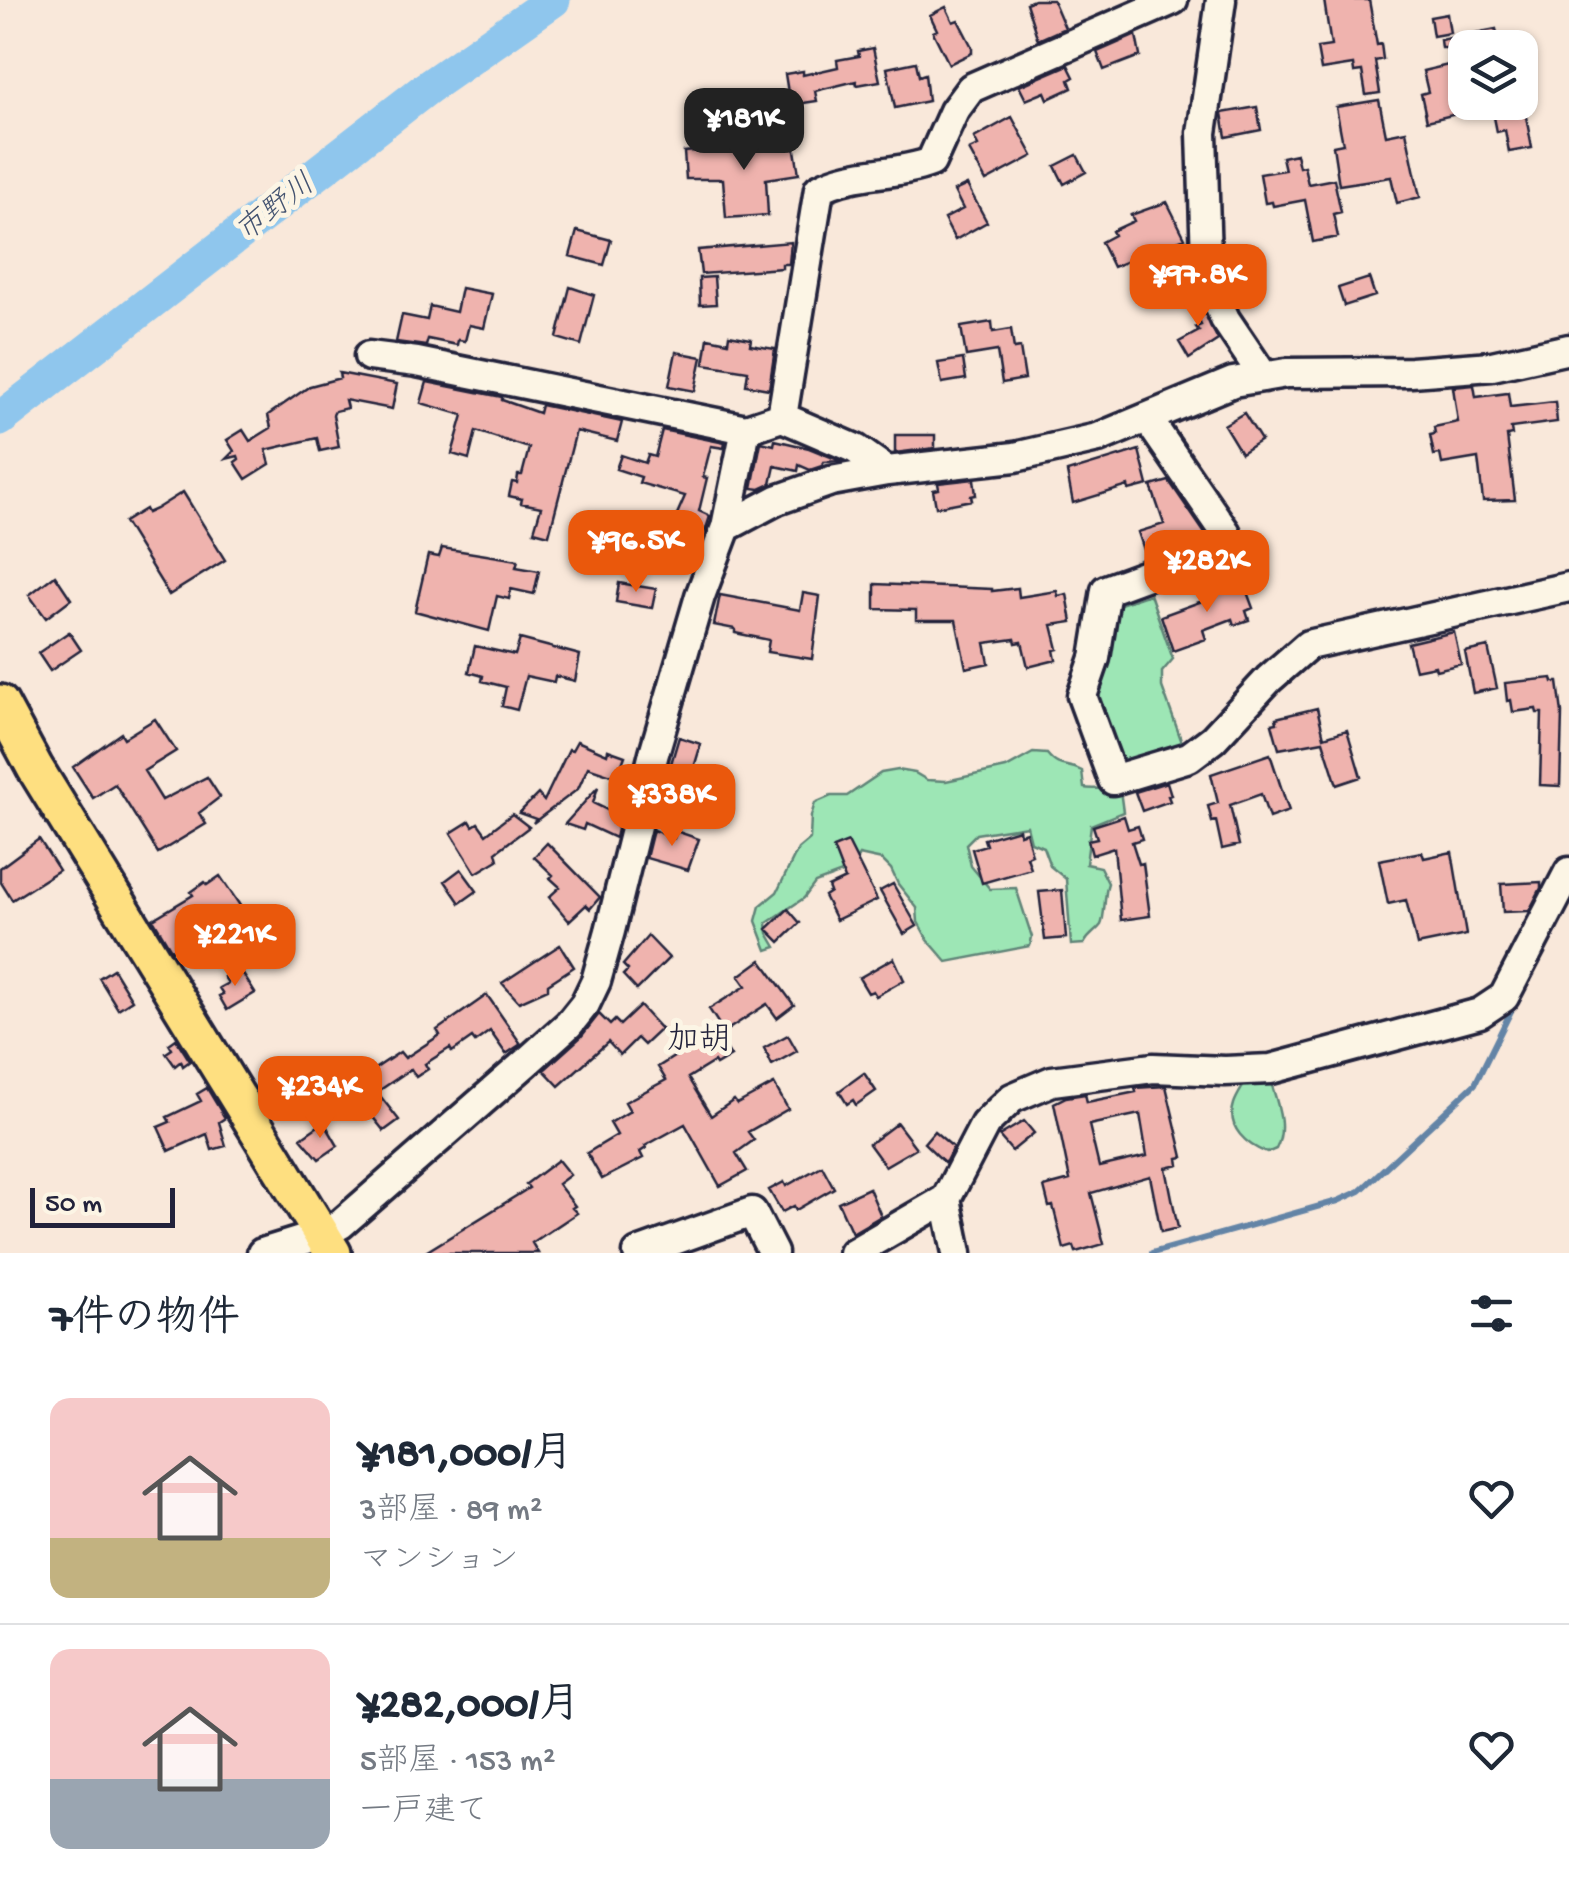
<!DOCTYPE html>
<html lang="ja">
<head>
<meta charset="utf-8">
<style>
	:root { --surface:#fff; --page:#f2f2f3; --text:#1f2937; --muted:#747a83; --line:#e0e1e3; --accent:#ea580c }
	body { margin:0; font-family:"Gochi Hand","Klee One",sans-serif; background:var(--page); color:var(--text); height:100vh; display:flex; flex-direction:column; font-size:38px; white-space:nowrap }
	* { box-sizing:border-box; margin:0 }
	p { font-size:32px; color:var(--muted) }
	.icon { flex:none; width:55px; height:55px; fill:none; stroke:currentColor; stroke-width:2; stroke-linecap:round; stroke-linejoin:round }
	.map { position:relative; height:1253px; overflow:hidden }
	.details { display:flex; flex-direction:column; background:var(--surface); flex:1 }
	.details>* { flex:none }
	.buttons { position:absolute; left:1448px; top:30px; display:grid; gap:20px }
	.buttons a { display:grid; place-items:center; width:90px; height:90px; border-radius:20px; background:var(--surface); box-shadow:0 2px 8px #0004; font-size:50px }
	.scale { position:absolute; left:30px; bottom:25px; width:145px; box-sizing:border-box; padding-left:10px; border:5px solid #22223b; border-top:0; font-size:28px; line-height:35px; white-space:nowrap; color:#22223b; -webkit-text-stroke:8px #fcf5e5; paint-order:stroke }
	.price { position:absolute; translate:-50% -85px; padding:0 22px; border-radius:20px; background:var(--accent); color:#fff; font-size:32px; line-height:65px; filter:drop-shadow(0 2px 5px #0008) }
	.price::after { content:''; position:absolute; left:50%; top:60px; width:30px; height:22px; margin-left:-15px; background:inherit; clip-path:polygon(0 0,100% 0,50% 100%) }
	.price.active { background:#222; color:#fff }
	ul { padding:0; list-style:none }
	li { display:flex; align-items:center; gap:30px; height:250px; padding:0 50px }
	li+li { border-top:2px solid var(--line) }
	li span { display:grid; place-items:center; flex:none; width:280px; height:200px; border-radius:20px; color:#555 }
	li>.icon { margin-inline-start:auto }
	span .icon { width:120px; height:120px; fill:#fffc; stroke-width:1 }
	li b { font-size:42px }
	h2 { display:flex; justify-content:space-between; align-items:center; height:120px; padding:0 50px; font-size:42px }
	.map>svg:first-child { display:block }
	.green { fill:#9de6b5; stroke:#608478; stroke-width:2.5 }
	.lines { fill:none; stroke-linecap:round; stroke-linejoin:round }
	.stream { stroke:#6384a6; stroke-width:6 }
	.river { stroke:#8fc6ed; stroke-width:35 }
	.building { fill:#efb3ae; stroke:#22223b; stroke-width:2.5; fill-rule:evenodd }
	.minor-casing { stroke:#22223b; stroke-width:35 }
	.major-casing { stroke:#22223b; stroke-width:42 }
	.minor { stroke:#fcf5e5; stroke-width:28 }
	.major { stroke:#fedf80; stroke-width:35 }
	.labels { text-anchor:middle; stroke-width:10; stroke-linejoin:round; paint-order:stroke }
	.water-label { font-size:30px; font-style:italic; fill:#435370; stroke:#fcf5e5 }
	.quarter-label { font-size:32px; fill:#22223b; stroke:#fcf5e5 }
</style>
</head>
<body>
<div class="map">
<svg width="1569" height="1253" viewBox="0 0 1569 1253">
	<rect width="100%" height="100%" fill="#f9e8da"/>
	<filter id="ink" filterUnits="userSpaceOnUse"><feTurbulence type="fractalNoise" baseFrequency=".01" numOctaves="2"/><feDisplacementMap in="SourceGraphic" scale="20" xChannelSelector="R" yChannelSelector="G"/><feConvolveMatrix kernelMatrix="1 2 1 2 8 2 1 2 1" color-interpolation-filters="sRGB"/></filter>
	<g filter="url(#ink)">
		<path class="green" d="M1150 594 1173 659 1162 672V687L1183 745 1120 765 1091 691 1111 607Z
			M1033 753 1047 754C1061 771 1066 762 1082 771L1084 788C1097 791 1110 785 1120 790L1123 812 1091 825 1086 864 1100 867 1108 883C1104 894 1105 917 1101 925 1095 933 1089 934 1084 944L1071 945 1066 879 1050 866 1043 847 1031 842 1027 826 976 834 966 844 971 866 990 889 1016 888 1032 937 1030 946 947 962 928 940 918 922 917 908 898 884 891 869 882 860 859 855 850 870 815 883 804 898 767 923 768 933 776 947 767 950 756 921 760 906 777 892 798 849 810 839 811 816 815 803 831 796H847L881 773 898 770 915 773 927 780 946 781 1006 768Z
			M1249 1075 1269 1076C1276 1100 1288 1126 1276 1149L1267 1153C1247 1145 1226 1128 1234 1104 1237 1094 1245 1085 1249 1075Z"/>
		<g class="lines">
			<path class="stream" d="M1152 1253 1338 1201 1360 1191 1475 1084 1517 999"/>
			<path class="river" d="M0 419 427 88 553 0"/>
		</g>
		<path class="building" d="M1034 0H1053L1065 28 1038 40 1026 3Z
			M1324 0H1369L1377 45 1381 44 1383 59 1375 61 1380 93 1366 95 1362 71 1354 72 1353 65 1321 70 1317 48 1331 46Z
			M946 7 953 22 958 20 972 47V53L949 64 933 32 937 30 930 15Z
			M1447 14 1450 33 1433 36 1430 17Z
			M1496 29 1500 48H1441L1440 40Z
			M1136 35 1140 56 1104 70 1097 52Z
			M873 48 880 81 857 85 856 81 815 91 817 101 790 105 785 74 803 71V75L838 67 837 60 859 56 858 51Z
			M1465 61V112L1427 121 1421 94 1428 92 1423 71Z
			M916 62 919 76 925 74 928 101 895 108 887 68Z
			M1068 65 1074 77 1069 80 1072 88 1048 99 1045 92 1026 100 1019 86Z
			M1379 100 1386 135 1406 131 1420 197 1397 203 1391 177 1339 185 1333 146 1343 144 1336 107Z
			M1523 101 1532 148 1509 152 1505 130 1497 132 1492 107Z
			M1257 107 1261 130 1226 137 1222 113Z
			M1012 117 1033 156 986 181 969 150 978 146 974 138Z
			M793 138 799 174 766 179 768 215 726 218 723 179H686L684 152 750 146Z
			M1296 154 1299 167 1304 166 1308 184 1334 179 1341 212 1333 214 1338 237 1313 242 1305 200 1273 206 1272 202 1265 203 1260 174 1285 170 1282 157Z
			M1077 155 1086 172 1064 184 1055 166Z
			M967 185 987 222 955 240 944 219 963 209 954 191Z
			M1167 202 1185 238 1113 267 1101 242 1114 235 1112 231 1134 221 1131 215Z
			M577 231 611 240 604 265 570 256Z
			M791 242 789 264H782V268L701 274 698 250Z
			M714 277 716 304 700 305 699 278Z
			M1369 278 1375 296 1344 306 1338 288Z
			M1192 286 1218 340 1189 359 1179 342 1199 331 1196 327 1201 325 1185 290Z
			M570 287 594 295 581 345 557 338Z
			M461 288 492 294 484 328 469 325 465 341 458 340 457 345 428 339 426 346 396 342 402 315 427 320 430 306 456 312Z
			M992 322 993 332 1011 329 1014 349 1020 348 1025 379 1002 383 997 351 966 356 961 327Z
			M729 335 751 339 750 345 775 349 769 389 746 385 748 371 704 364 708 338 728 342Z
			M676 352 702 357 695 391 669 386Z
			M963 359 966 379 942 383 938 363Z
			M339 373 397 384 392 409 345 400 347 408 335 411 333 415 339 447 320 451 317 438 266 450 270 464 246 479 235 462 239 459 238 456 226 459 234 451 227 440 243 430 250 441 271 428 268 415 310 386 340 378Z
			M427 382 502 397V400L539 413 541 405 622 422 617 441 576 431 549 535 534 531 541 507 521 503 522 499 509 496 512 482 517 483 518 475H522L529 448 476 431 469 459 452 454 463 415 421 403Z
			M1474 385 1476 397 1508 393 1510 407 1555 402 1557 422 1511 428 1512 435 1507 436 1515 500 1483 501 1478 458 1442 464 1440 454 1434 455 1430 435 1435 434 1434 427 1458 422 1453 387Z
			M1244 413 1261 440 1241 453 1224 425Z
			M662 430 725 443 724 448 711 446 703 477 707 478 699 511 710 516 705 532 691 526 687 535 671 528 685 496 639 483 641 477 616 469 621 455 645 463 648 455 655 457Z
			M895 435H935V448L895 453Z
			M775 440 809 448 841 461 824 462 822 466 810 470 799 465 798 471 775 466 771 484 760 489 752 488 761 442 774 445Z
			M1139 450 1148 485 1129 490 1128 486 1073 503 1067 472Z
			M974 479 976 495 971 496 972 500 936 507 933 490 939 489 938 483Z
			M1169 481 1206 535 1146 556 1138 532 1164 524 1151 486Z
			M183 492 225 560 169 595 124 522 145 509 147 513 156 509Z
			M442 548 518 560 516 567 539 571 534 594 511 589 509 599 497 596 489 631 415 611 428 555 439 557Z
			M55 575 71 599 46 618 29 595Z
			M1243 581 1253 608 1246 611 1249 620 1234 625 1232 619 1203 630 1206 639 1173 651 1161 616 1205 600 1203 596Z
			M619 583 656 589 652 608 616 602Z
			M875 584 992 589V591L1018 588 1019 597 1057 591 1058 596 1067 594 1072 622 1052 625 1058 649 1054 650 1056 660 1028 667 1022 642 1016 643 1015 639 985 643 989 663 966 668 956 620H916V610L875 609Z
			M803 593 820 596 812 659 767 652 769 640 735 633V629L714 625 720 595 800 610Z
			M69 632 81 650 50 671 38 653Z
			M1454 632 1461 664 1436 670 1435 666 1415 670 1408 643Z
			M520 639 580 655 575 681 555 676 554 682 526 676 517 710 502 706 506 687 482 681 483 676 469 672 475 646 515 655Z
			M1488 647 1497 688 1473 693 1465 652Z
			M1552 678 1553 682H1558L1562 713 1560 786 1540 785 1542 713H1537L1536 709 1513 712 1511 700 1507 701 1505 683Z
			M1317 708 1324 737 1347 730 1361 777 1337 785 1323 741 1279 749 1272 724 1277 723 1276 718Z
			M155 719 176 751 144 771 162 800 207 777 220 797 199 813 206 824 158 853 115 784 93 798 73 767 121 733 124 738Z
			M679 737 701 744 690 781 668 774Z
			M577 741 607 754 608 750 625 756 617 777 588 767 578 789 533 823 536 819 519 813 538 794 544 801 569 749 572 750Z
			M1270 754 1289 811 1269 818 1261 794 1230 805 1239 845 1222 849 1216 821 1212 822 1208 806 1218 803 1211 774Z
			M1167 782 1171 795 1168 796 1170 801 1142 811 1135 792Z
			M598 787 593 803 620 816 615 838 585 824 583 830 565 824Z
			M512 814 529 827 496 852 498 860 476 873 451 833 470 821 473 826 478 823 486 834Z
			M1124 816 1128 829 1138 826 1142 839 1132 842 1139 864 1143 863 1150 916 1121 920 1114 848 1092 855 1088 840 1097 838 1093 826Z
			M1019 829 1020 834 1026 832 1032 855 1027 857 1031 869 982 883 972 849 986 845 984 839Z
			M653 830 674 838 676 831 699 839 688 870 646 858Z
			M39 839 59 870 12 900 0 881V868Z
			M848 842 877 900 836 920 824 896 830 892 828 887 845 879 833 848Z
			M547 843 600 897 590 909 586 905 569 921 549 897 560 887 550 878 553 875 534 857Z
			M1422 852 1424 858 1452 852 1466 935 1417 945 1406 900 1388 904 1379 860Z
			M461 869 477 891 460 903 445 881Z
			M220 876 262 938 248 948 224 914 177 944 179 946 172 951 153 919 193 895 191 892 205 882 207 885Z
			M1541 882V888L1529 911 1503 912 1501 884Z
			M893 884 917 926 904 934 880 891Z
			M1062 890 1066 938 1045 940 1039 892Z
			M788 909 800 923 780 942 767 929Z
			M648 936 669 958 637 990 623 975 628 970 623 965Z
			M560 945 574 967 548 984V989L519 1002 502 983Z
			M894 958 904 980 876 996 873 991 868 993 859 978Z
			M761 960 794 1005 777 1018 767 1004 724 1032 709 1009 746 986 739 976Z
			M239 968 255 993 227 1010 219 996 223 994 219 988 228 983 224 977Z
			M113 969 132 1000 118 1009 99 978Z
			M487 995 521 1044 506 1054 490 1031 475 1042 472 1038 452 1052 450 1048 425 1064 428 1069 416 1077 411 1069 377 1092 399 1120 384 1131 363 1105 344 1117 331 1096 337 1092 333 1084 362 1066 367 1074 400 1052 405 1058 440 1035 437 1030Z
			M640 1006 661 1029 644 1045 637 1038 620 1055 608 1042 559 1086 544 1070 581 1037 599 1014 610 1025 615 1020 620 1025Z
			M715 1031 731 1056 716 1065 714 1062 688 1078 711 1116 734 1100 737 1104 774 1084 788 1109 748 1132 754 1140 736 1153 747 1171 720 1186 685 1124 645 1146 646 1148 640 1152 643 1158 602 1179 587 1153 617 1135 610 1123 630 1111 625 1102 666 1080 658 1067Z
			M788 1035 797 1051 772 1065 764 1048Z
			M176 1039 190 1061 183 1066 181 1061 175 1066 166 1053 172 1049 169 1044Z
			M864 1073 876 1091 856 1105 853 1100 847 1104 839 1091Z
			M1166 1086 1183 1157 1178 1158 1179 1165 1166 1168 1178 1228 1161 1232 1150 1176 1091 1193 1104 1244 1076 1252 1074 1246 1064 1249 1053 1206 1049 1207 1044 1187 1070 1180 1054 1103 1066 1097 1085 1094 1087 1102 1136 1092 1135 1088ZM1140 1114 1147 1156 1099 1167 1089 1125Z
			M207 1088 225 1118 219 1122 226 1146 212 1150 207 1134 169 1151 158 1127 170 1122 167 1117 201 1101 197 1094Z
			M1024 1121 1034 1133 1012 1151 999 1136Z
			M324 1122 338 1146 319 1159 301 1138Z
			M897 1123 916 1148 885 1166 869 1144Z
			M934 1131 953 1147 945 1163 924 1143Z
			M558 1160 570 1175 558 1184 575 1206 572 1208 577 1213 532 1243 538 1253H424L529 1188 526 1184Z
			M822 1166 834 1188 796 1210 794 1206 782 1212 769 1190 784 1182 786 1186Z
			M869 1188 881 1216 852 1233 838 1202Z"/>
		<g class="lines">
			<defs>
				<path id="minor" d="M1221 0 1202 133 1206 258 1209 282 1225 319 1264 377
					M369 356 417 362 746 429 782 417 856 449 887 471
					M782 417 819 189C854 170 894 176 931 162L954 111 971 88 1173 0
					M1147 418 1226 533 1220 548 1106 590 1095 658 1082 696 1113 780 1189 757 1213 739 1269 679 1308 645 1569 587
					M726 527 746 429
					M946 1199 957 1253
					M262 1253 323 1234 341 1224 529 1060 569 1024 585 1004 596 981 610 931 654 753 700 596 726 527 777 500 831 481 887 471 1015 457 1098 438 1233 382 1286 373 1411 372 1492 366 1569 349
					M638 1253 752 1212 773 1253
					M853 1253 946 1199 985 1124 1012 1098 1052 1081 1153 1068 1225 1071 1271 1069 1480 1013 1504 997 1569 872"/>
				<path id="major" d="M0 703 35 768 333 1253"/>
			</defs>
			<use href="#minor" class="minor-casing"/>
			<use href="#major" class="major-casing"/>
			<use href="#minor" class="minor"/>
			<use href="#major" class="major"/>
		</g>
	</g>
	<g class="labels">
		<g class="water-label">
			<text transform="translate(274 206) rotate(-38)" y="10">市野川</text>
		</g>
		<g class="quarter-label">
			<text x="699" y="1048">加胡</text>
		</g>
	</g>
</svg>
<div class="buttons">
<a><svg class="icon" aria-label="layers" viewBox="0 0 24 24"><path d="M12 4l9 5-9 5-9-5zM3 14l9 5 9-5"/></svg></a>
</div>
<div class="scale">50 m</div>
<b class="price active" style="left:744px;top:173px">¥181K</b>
<b class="price" style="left:1198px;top:329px">¥97.8K</b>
<b class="price" style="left:636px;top:595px">¥96.5K</b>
<b class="price" style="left:1207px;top:615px">¥282K</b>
<b class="price" style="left:672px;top:849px">¥338K</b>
<b class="price" style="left:235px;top:989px">¥221K</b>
<b class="price" style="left:320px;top:1141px">¥234K</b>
</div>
<section class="details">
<h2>7件の物件<svg class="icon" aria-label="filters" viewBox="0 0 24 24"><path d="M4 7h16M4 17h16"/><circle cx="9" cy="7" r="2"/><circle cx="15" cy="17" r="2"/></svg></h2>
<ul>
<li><span style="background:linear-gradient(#f6c9c9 70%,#c2b280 0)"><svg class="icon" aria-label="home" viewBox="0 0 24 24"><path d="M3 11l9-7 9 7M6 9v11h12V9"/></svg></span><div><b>¥181,000/月</b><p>3部屋 · 89 m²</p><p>マンション</p></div><svg class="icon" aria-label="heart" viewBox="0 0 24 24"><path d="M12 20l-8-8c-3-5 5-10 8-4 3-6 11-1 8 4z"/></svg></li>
<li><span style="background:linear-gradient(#f6c9c9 65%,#9aa5b1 0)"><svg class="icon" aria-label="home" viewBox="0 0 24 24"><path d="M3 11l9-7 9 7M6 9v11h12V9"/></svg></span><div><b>¥282,000/月</b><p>5部屋 · 153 m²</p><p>一戸建て</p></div><svg class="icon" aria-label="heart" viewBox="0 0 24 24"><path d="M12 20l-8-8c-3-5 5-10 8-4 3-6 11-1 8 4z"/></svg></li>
</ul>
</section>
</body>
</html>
